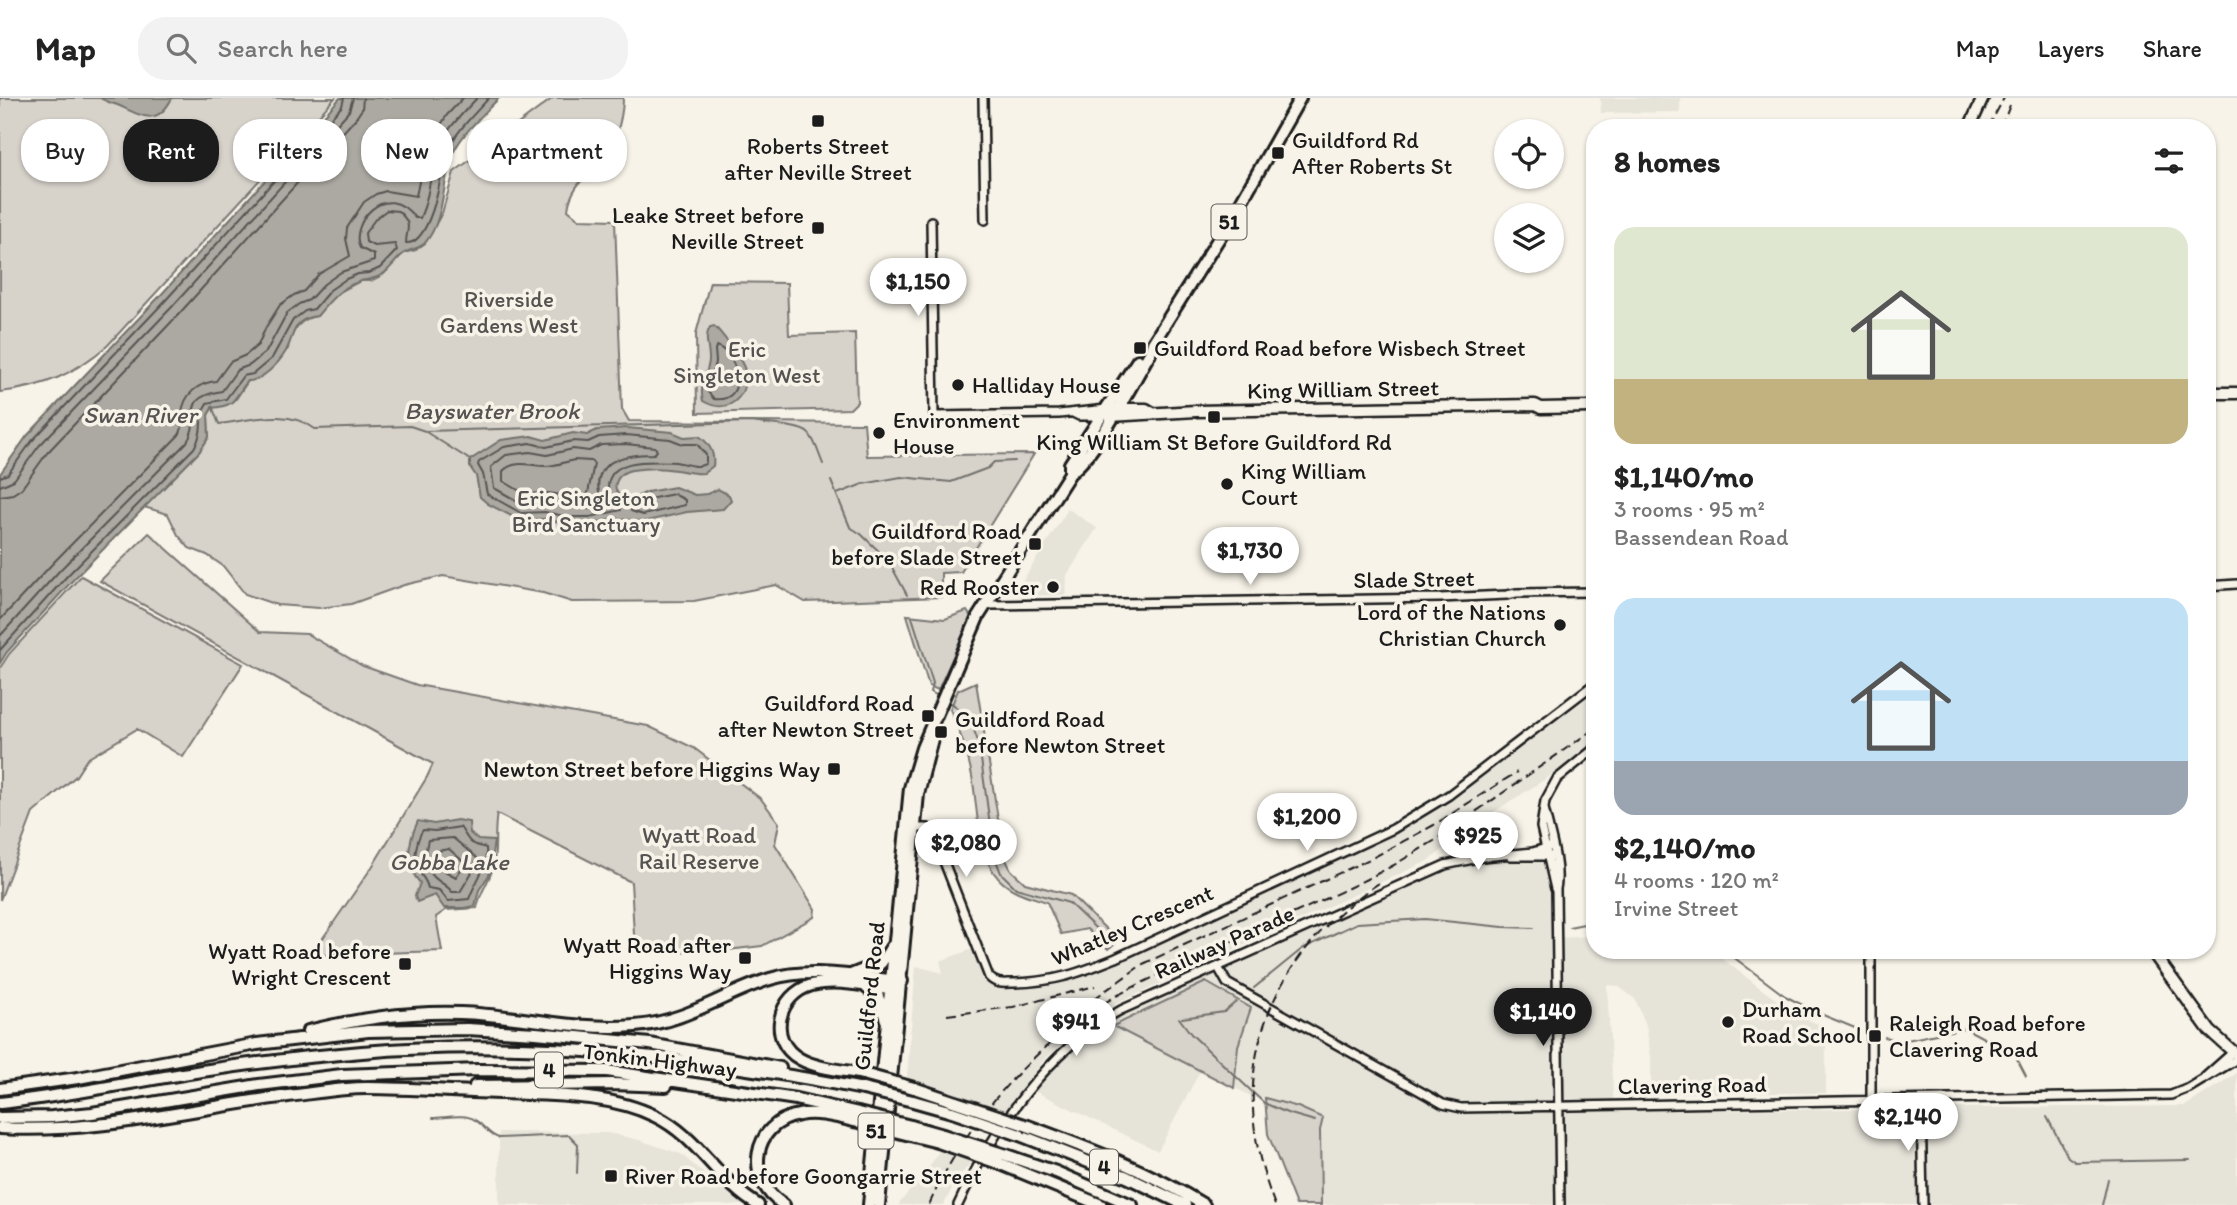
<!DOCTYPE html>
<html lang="en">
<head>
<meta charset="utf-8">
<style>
	:root { --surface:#fff; --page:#f2f2f2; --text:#222; --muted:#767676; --line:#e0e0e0; --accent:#1c1c1c }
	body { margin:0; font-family:Itim,sans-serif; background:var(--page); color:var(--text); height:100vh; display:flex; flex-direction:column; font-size:26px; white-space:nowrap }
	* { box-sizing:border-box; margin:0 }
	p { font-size:23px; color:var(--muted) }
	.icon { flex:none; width:38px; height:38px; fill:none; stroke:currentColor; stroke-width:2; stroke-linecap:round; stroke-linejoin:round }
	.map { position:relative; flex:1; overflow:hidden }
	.panel { position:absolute; left:1586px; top:21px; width:630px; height:840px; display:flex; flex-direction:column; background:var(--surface); border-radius:28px; box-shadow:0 2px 5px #0004 }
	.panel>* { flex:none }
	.guide { position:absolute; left:21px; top:21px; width:665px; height:63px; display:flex; gap:14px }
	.buttons { position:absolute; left:1494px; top:21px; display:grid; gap:14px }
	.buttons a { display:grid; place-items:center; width:70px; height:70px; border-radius:50%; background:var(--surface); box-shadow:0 2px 5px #0004; font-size:35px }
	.price { position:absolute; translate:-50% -60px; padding:0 16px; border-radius:24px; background:#fff; color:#222; font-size:23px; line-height:46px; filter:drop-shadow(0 2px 4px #0008) }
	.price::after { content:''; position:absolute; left:50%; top:42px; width:21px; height:16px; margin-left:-10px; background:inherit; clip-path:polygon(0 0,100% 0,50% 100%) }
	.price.active { background:var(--accent); color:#fff }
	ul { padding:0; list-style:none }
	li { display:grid; align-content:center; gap:14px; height:371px; padding:0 28px }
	li span { display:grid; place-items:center; height:217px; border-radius:21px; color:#555 }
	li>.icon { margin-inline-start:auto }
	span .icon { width:126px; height:126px; fill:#fffc; stroke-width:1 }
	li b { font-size:30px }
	h2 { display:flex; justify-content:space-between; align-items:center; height:84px; padding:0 28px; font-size:30px }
	.tag { padding:0 24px; border-radius:28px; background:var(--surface); box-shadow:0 2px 5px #0004; font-size:24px; line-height:63px }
	.tag.active { background:var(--accent); color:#fff }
	header { display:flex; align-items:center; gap:42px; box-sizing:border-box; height:98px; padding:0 35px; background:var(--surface); border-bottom:2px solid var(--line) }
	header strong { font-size:33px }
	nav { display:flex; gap:38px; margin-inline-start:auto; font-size:24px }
	.search { width:490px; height:63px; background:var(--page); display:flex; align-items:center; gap:18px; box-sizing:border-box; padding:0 24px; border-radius:28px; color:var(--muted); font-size:26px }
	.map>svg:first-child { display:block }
	.built { fill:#e6e3d9 }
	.green { fill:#d7d3cb; stroke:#7a7874; stroke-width:2 }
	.water { fill:#aca9a2; stroke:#72716c; stroke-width:2 }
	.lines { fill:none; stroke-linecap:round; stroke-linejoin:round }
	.shore { stroke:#565452; stroke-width:2 }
	.stream { stroke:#72716c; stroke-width:2 }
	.minor-casing { stroke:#1c1c1c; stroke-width:12 }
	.major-casing { stroke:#1c1c1c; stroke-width:15 }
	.highway-casing { stroke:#1c1c1c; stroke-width:16 }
	.minor { stroke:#f7f3e8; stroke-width:7 }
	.major { stroke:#f7f3e8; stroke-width:10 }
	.highway { stroke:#f7f3e8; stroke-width:10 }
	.rail { stroke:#1c1c1c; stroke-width:2; stroke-dasharray:10 5; stroke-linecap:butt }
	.highway-bridge-casing { stroke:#1c1c1c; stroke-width:16; stroke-linecap:butt }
	.highway-bridge { stroke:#f7f3e8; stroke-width:10 }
	.poi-dot { fill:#1c1c1c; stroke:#f7f3e8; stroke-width:2.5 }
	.labels { text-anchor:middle; stroke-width:7; stroke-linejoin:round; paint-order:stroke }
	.shield { fill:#f7f3e8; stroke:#5e5c59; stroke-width:2 }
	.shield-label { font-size:21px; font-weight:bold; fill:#1c1c1c }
	.poi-label { font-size:23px; fill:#1c1c1c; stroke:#f7f3e8; text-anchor:start }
	.park-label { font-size:23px; fill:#545351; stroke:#f7f3e8 }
	.street-label { font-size:23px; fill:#1c1c1c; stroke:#f7f3e8 }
	.water-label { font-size:24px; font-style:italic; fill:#565452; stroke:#f7f3e8 }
</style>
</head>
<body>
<header>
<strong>Map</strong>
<div class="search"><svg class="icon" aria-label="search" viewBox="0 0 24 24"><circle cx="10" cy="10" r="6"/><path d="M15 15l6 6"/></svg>Search here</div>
<nav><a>Map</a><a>Layers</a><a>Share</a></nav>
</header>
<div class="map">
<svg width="2237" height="1107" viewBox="0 0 2237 1107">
	<rect width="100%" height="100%" fill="#f7f3e8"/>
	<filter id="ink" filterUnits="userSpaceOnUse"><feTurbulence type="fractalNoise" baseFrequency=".0143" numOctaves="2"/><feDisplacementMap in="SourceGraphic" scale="14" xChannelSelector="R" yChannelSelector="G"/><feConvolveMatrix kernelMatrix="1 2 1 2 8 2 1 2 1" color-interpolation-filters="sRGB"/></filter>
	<g filter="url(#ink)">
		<path class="built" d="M1600 0H1680V14L1601 15Z
			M1068 411 1097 430 1067 477 1066 497 1013 498Z
			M1587 600 1594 610V645L1561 671 1470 729 1430 762 1118 905 1084 926 1044 962 1000 1021 906 990 916 868 943 875 940 863 973 851 987 884 1005 891 1057 887 1250 804 1396 735 1466 691Z
			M1551 754 1556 769 1557 840 1594 838V852H1711L1764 893 1803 920 1826 929V995H1651V960L1646 927 1635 901 1618 888 1607 887 1614 1013 2185 1008 2237 975V1107H1321L1320 1032 1200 973 1158 1053 1030 991 1092 928 1439 771 1474 762Z
			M499 1034 608 1035 639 1042 681 1056 710 1081H716L743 1107H499Z
			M940 1051 973 1062 955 1084 944 1107H898L911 1091 923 1080Z"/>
		<path class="green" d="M0 0H335L108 247C74 276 45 289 0 294Z
			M553 0H623C623 15 618 36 611 49 598 72 571 82 568 112L579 121 615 122 622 311 629 323 864 325 867 358 1034 356 961 474 941 475V499L805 504 776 487 694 503 572 504 543 495 443 478 404 487 351 506 319 510 277 507 245 496 223 468 207 457 189 450 178 437 168 416 144 409 199 354 209 339 208 317 212 310 236 301 248 283 288 251C290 234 300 220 317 218L334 197 360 183H371L384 176 403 155 416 152 426 143 442 115 454 74Z
			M710 184 787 185 789 237 855 235 857 304 850 311 697 315 696 236Z
			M149 435 260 534 307 536 363 568 417 587 648 628 694 650 761 701 779 725 775 746 815 811 814 819 762 848 719 853 635 854 631 784 497 716C493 734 498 754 492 773 487 787 480 794 477 810L446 812 436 819 442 853 320 857 316 850 372 769 427 679 433 666 100 483Z
			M81 478 243 566 183 659 137 631 87 661 76 678 33 715 0 802V570L9 556Z
			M967 513 971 519 938 592 929 588 907 517 945 521Z
			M976 584 1004 758 1011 772 1025 785 1071 797 1118 843 1108 851 1087 831 1061 836 1047 804C1029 798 1013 795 999 781 976 757 978 709 972 678 968 654 959 633 950 611L958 592Z
			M1206 884 1251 910 1238 948 1234 990 1113 928Z
			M1265 1000 1298 1009 1323 1020 1320 1032 1321 1107H1296L1268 1036Z"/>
		<path class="water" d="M100 0H172C158 28 143 19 120 8 113 5 106 4 100 0Z
			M340 0H499C483 17 456 41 450 63 443 88 443 125 425 145 418 152 408 151 402 157 395 163 390 171 383 176 374 182 367 181 358 184 340 190 329 204 317 218 292 221 295 236 286 253 279 265 262 283 248 283 233 300 237 308 212 310L208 317 209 339 199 354 73 482 7 554 0 565V376L27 338 159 199Z
			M714 228C721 234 744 264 745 273 748 301 727 317 703 303 699 288 707 278 709 263 710 251 703 241 710 229Z
			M627 330 672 334 684 339 699 338C709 345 715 355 713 368L704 375C694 376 685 373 676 372 663 370 646 370 632 372 613 375 608 399 630 402L647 394 675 389 695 397 707 396 718 391 729 397 731 402 723 411 687 414 643 424 613 420 591 427 568 426 545 421 519 422 488 406 480 399 476 378 470 369V362L501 342 531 338 545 342 573 335 587 337 597 332Z
			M457 722 469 724 470 735 478 742 494 743 489 777 479 792 475 808 464 810H444L435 797 417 804 415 798 420 785C404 767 408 744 418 723L434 726Z"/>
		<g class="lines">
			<path class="shore" d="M717 248C740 258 748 305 714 301L708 294 716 264 715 251Z
				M626 337 670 341 683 346H697L706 357V365C698 372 686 365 675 364 652 363 607 359 608 391 608 400 614 404 620 408L621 412 590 419H569L545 414 521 415 487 396 483 376 478 367 479 364 504 349 530 345 546 349 573 343 588 344 599 339Z
				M625 346 655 349 657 353 654 356C624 356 586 363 602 404L600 407 589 411 546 405 523 406 494 390 491 369 506 357 530 354 547 357 573 351 589 353 601 347Z
				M574 362 591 363 594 366 587 400 547 395 525 396 503 383V373C515 361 531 368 546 368 555 368 565 364 574 362Z
				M0 379 8 376 32 343 164 204 342 8 344 0
				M0 388 14 382 39 348 171 210 349 13 353 0
				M674 396 685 402V407L643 417 631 413 632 409 649 401Z
				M0 398 13 396 22 390 47 355 178 217 356 20 362 11 363 0
				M0 522 54 464 179 337C184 330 181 324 182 315 184 296 198 285 216 283L230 264 246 257 258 247 266 229 280 207 294 197 304 193 319 176 350 158 346 141 347 130 364 104 376 96 386 93 416 98 426 51 447 17 463 0
				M0 538 61 471 187 344C203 320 177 300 222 293L237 272 250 267 266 254 287 215 299 206 309 202 324 186 341 174 374 163V157L360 150C348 128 385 79 415 120H420C429 100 430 80 434 59 439 39 463 15 477 0
				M0 552 68 477 194 350C206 331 196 322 207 305L226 301 243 278 253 276 272 260 293 222 305 213 314 211 330 192 346 181 358 176 369 175 380 170 397 152 395 146 374 148 366 144 365 135 376 120 387 112 398 113C414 127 406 131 406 145 426 147 437 99 440 83 442 74 441 64 445 56 456 34 473 17 489 0
				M460 729C470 743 466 745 486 750 488 770 475 783 469 801L448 803 439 792 428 790C426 781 421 778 417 770 413 760 417 740 423 732L435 733Z
				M453 740 477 760 474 771 460 794H452C447 787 440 785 434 779 424 769 424 756 428 742Z
				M449 751 465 765 456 779 443 772 436 762 437 753Z"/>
			<path class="stream" d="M212 308 219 326C251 322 288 310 315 331L410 328 425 333 752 324C765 327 800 327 808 335 815 341 819 357 823 366
				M426 334 470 362
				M831 383 850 429 861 436 888 462 907 497
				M837 396 863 386 901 379 951 384 988 370 994 364 1015 363
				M912 519 933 585 931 594 936 597
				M952 605 971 624 979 646 994 757 1001 775 1016 790 1069 805 1111 845
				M1569 829 1594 824
				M1724 852 1785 898 1818 915 1855 930
				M1254 890 1302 851 1357 825 1425 821 1503 829 1534 830
				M1179 920 1191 936 1264 1005 1287 1015 1315 1023
				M1182 920 1224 914 1236 904
				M1885 939 1902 943 1965 930 1989 943 1993 941 2013 953 2026 978
				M2047 1019 2068 1059 2075 1064 2190 1062
				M433 1020C445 1020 465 1015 475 1022 484 1027 488 1037 499 1040L569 1037 578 1046 577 1075
				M2102 1107 2108 1081"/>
			<defs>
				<path id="minor" d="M983 0 985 122
					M931 123 934 318 1059 316 1107 311
					M1073 315 1079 318H1102
					M2207 488 2237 486
					M987 505 992 507 1440 500 1507 497 1516 495 1594 494
					M1544 710C1549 733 1561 768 1556 791L1560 1107
					M913 730H928L932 733 989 879C997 887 1004 885 1014 885 1055 884 1079 875 1116 860L1393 731 1449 697 1594 586
					M1511 758H1551
					M1555 791 1541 729 1545 703 1557 681 1594 651
					M1218 869 1227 885 1443 1006 1461 1010 2171 997 2189 990 2237 961
					M2205 979 2233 954
					M1871 1003V852
					M1921 1003 1923 1107
					M958 1107C992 1033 1049 950 1121 912L1445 767 1483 759 1533 754 1552 748"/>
				<path id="major" d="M1969 30 1983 0
					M2207 295H2237
					M1114 311H1146L1151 314
					M1110 318 1196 313 1535 307 1541 310 1590 309
					M2151 852 2210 933 2237 957"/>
				<path id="highway" d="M1070 375V366L1138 262
					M851 877 881 865 893 847
					M867 890 877 896 886 922
					M308 933C357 921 410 913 461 915 519 917 577 933 635 928 685 925 724 895 770 881 813 868 858 880 902 883
					M863 976C843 972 818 971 800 961 766 942 778 896 812 887 839 880 871 890 898 892
					M475 988 613 986 666 988
					M914 990 956 1004
					M0 991 78 980 257 946 368 933 467 931 536 935 650 946 780 970
					M913 1003 952 1014
					M0 1005C71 998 139 982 209 972 260 964 311 958 362 954 529 940 699 959 863 991
					M0 1020 52 1019 92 1015 259 987 342 977 478 972 607 973 796 1001 858 1015
					M911 1028 943 1037
					M1028 1028C1088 1050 1149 1073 1204 1107
					M0 1030C98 1036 192 1010 288 998 314 995 341 990 367 990 413 990 459 994 504 995 553 997 610 996 655 1018 698 1038 719 1085 758 1107
					M910 1037 938 1044
					M1020 1037 1127 1079 1185 1107
					M1006 1057 1056 1074 1132 1107
					M1001 1066 1101 1107
					M784 1107C744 1083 751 1025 799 1017 818 1013 840 1020 859 1024
					M869 1107 910 690 922 650 978 519 1070 375C1098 354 1131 287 1150 255L1153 245 1236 113 1300 0
					M879 1107 918 696 932 641"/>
			</defs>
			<use href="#minor" class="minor-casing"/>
			<use href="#major" class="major-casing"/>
			<use href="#highway" class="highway-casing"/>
			<use href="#minor" class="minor"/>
			<use href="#major" class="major"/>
			<use href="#highway" class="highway"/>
			<path class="rail" d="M1988 30 2004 0
				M2001 30 2010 7
				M1081 910 1143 866 1374 759 1434 727 1517 674
				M947 917 1013 909 1095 888
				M929 1107C965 1026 1023 960 1096 910 1126 891 1159 877 1191 862 1259 830 1328 802 1394 767L1434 743 1594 631
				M1275 1107C1222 976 1266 859 1382 783"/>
			<defs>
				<path id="highway-bridge" d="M863 976 914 990
					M863 991 913 1003
					M956 1004 1028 1028
					M952 1014 1020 1037
					M858 1015 911 1028
					M859 1024 910 1037
					M943 1037 1006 1057
					M938 1044 1001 1066"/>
			</defs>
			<use href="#highway-bridge" class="highway-bridge-casing"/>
			<use href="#highway-bridge" class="highway-bridge"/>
		</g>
	</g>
	<g class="poi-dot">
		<rect x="811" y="16" width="14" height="14" rx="3.5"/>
		<rect x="1271" y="48" width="14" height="14" rx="3.5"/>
		<rect x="811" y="123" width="14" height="14" rx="3.5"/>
		<rect x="1133" y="243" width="14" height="14" rx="3.5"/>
		<circle cx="958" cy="287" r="7"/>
		<rect x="1207" y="312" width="14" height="14" rx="3.5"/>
		<circle cx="879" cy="335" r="7"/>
		<circle cx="1227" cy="386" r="7"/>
		<rect x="1028" y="439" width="14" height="14" rx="3.5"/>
		<circle cx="1053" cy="489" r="7"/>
		<circle cx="1560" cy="527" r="7"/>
		<rect x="921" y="611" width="14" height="14" rx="3.5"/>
		<rect x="934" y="627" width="14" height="14" rx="3.5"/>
		<rect x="827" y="664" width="14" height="14" rx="3.5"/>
		<rect x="738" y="853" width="14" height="14" rx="3.5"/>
		<rect x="398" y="859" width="14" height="14" rx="3.5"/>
		<circle cx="1728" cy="924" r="7"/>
		<rect x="1868" y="931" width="14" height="14" rx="3.5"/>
		<rect x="604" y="1071" width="14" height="14" rx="3.5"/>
	</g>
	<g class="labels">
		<g class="shield">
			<rect x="1211.5" y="106.5" width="35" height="35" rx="5"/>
			<rect x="535" y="954.5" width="28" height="35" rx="5"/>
			<rect x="858.5" y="1015.5" width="35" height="35" rx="5"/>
			<rect x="1090" y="1051.5" width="28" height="35" rx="5"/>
		</g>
		<g class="shield-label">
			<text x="1229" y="131">51</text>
			<text x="549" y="979">4</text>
			<text x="876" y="1040">51</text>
			<text x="1104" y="1076">4</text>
		</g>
		<g class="poi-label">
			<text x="1292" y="50">Guildford Rd<tspan x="1292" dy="26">After Roberts St</tspan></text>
			<text x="818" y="56" text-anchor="middle">Roberts Street<tspan x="818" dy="26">after Neville Street</tspan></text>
			<text x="804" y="125" text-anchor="end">Leake Street before<tspan x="804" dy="26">Neville Street</tspan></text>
			<text x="1154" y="258">Guildford Road before Wisbech Street</text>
			<text x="972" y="295">Halliday House</text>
			<text x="893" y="330">Environment<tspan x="893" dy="26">House</tspan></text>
			<text x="1214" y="352" text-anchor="middle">King William St Before Guildford Rd</text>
			<text x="1241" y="381">King William<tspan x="1241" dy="26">Court</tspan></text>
			<text x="1021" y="441" text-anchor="end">Guildford Road<tspan x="1021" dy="26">before Slade Street</tspan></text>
			<text x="1039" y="497" text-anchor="end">Red Rooster</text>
			<text x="1546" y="522" text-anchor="end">Lord of the Nations<tspan x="1546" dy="26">Christian Church</tspan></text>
			<text x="914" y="613" text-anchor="end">Guildford Road<tspan x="914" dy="26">after Newton Street</tspan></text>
			<text x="955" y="629">Guildford Road<tspan x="955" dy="26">before Newton Street</tspan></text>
			<text x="820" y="679" text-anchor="end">Newton Street before Higgins Way</text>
			<text x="731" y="855" text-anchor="end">Wyatt Road after<tspan x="731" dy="26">Higgins Way</tspan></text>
			<text x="391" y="861" text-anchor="end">Wyatt Road before<tspan x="391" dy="26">Wright Crescent</tspan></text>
			<text x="1742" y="919">Durham<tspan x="1742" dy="26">Road School</tspan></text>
			<text x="1889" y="933">Raleigh Road before<tspan x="1889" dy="26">Clavering Road</tspan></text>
			<text x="625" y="1086">River Road before Goongarrie Street</text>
		</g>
		<g class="park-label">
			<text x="509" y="209">Riverside<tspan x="509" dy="26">Gardens West</tspan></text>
			<text x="747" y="259">Eric<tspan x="747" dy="26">Singleton West</tspan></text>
			<text x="586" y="408">Eric Singleton<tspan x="586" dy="26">Bird Sanctuary</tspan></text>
			<text x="699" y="745">Wyatt Road<tspan x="699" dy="26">Rail Reserve</tspan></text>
		</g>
		<g class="street-label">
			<text transform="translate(1343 291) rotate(-1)" y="8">King William Street</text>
			<text transform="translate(1414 481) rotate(-1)" y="8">Slade Street</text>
			<text transform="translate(1132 827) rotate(-23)" y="8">Whatley Crescent</text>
			<text transform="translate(1224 844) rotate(-24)" y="8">Railway Parade</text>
			<text transform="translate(869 898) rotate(-84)" y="8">Guildford Road</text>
			<text transform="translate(660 962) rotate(7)" y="8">Tonkin Highway</text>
			<text transform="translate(1692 987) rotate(-1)" y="8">Clavering Road</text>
		</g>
		<g class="water-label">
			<text x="492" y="321">Bayswater Brook</text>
			<text x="140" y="325">Swan River</text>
			<text x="449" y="772">Gobba Lake</text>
		</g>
	</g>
</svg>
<div class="buttons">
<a><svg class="icon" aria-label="locate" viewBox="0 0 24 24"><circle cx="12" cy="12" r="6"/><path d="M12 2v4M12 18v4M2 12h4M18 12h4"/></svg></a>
<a><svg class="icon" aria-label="layers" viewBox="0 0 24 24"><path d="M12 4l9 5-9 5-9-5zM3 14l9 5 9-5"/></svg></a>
</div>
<b class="price" style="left:918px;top:220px">$1,150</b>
<b class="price" style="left:1250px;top:489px">$1,730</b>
<b class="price" style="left:1307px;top:755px">$1,200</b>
<b class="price" style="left:1478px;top:774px">$925</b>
<b class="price" style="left:966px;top:781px">$2,080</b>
<b class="price active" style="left:1543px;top:950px">$1,140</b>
<b class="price" style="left:1076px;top:960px">$941</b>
<b class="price" style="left:1908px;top:1055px">$2,140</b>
<div class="guide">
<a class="tag">Buy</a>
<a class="tag active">Rent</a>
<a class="tag">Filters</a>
<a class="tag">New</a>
<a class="tag">Apartment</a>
</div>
<section class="panel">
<h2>8 homes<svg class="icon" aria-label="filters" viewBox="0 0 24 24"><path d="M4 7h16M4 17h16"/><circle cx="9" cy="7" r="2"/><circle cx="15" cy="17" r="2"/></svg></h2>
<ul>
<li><span style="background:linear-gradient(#dfe7d0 70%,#c2b280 0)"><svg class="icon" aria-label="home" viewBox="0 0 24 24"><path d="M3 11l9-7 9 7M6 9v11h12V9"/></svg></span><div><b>$1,140/mo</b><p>3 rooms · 95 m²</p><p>Bassendean Road</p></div></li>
<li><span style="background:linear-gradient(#bfe0f5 75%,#9aa5b1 0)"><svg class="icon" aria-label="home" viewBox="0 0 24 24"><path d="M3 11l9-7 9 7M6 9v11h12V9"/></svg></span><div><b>$2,140/mo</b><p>4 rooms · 120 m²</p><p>Irvine Street</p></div></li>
</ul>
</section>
</div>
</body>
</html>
